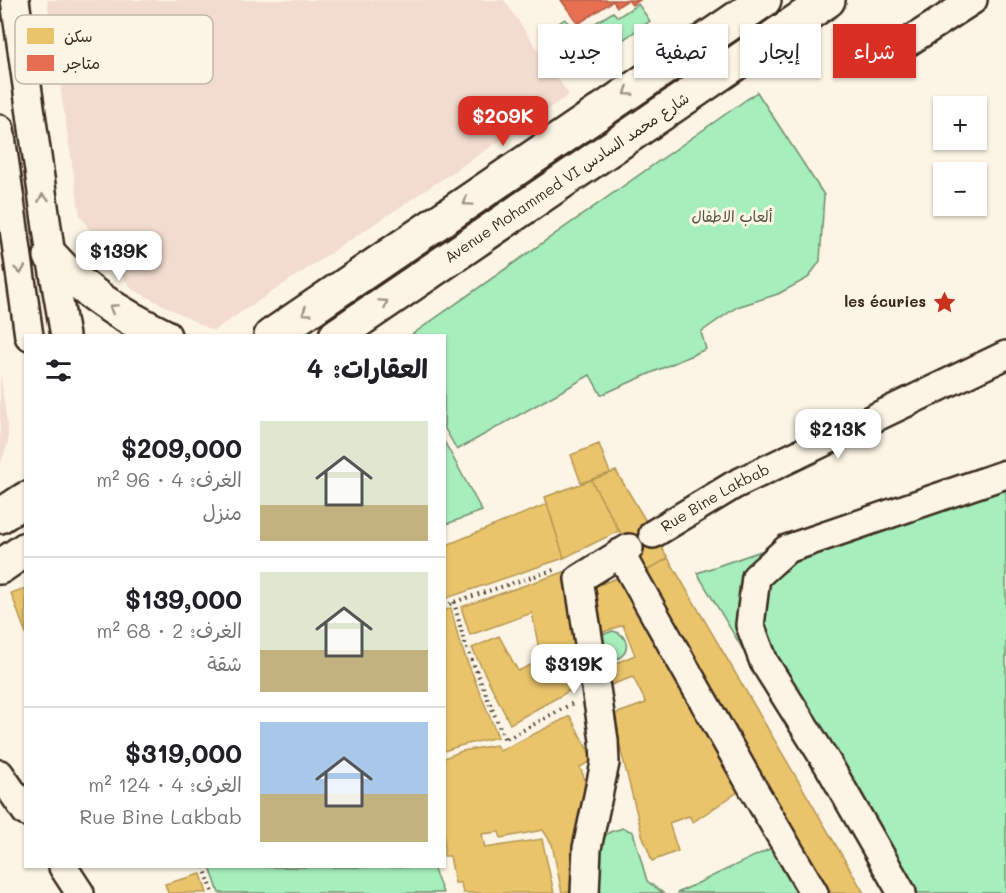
<!DOCTYPE html>
<html lang="ar">
<head>
<meta charset="utf-8">
<style>
	:root { --surface:#fff; --page:#f6f6f6; --text:#202124; --muted:#757577; --line:#e0e0e0; --accent:#d93025 }
	body { margin:0; font-family:Mali,"Playpen Sans Arabic",sans-serif; background:var(--page); color:var(--text); direction:rtl; height:100vh; display:flex; flex-direction:column; font-size:22px; white-space:nowrap }
	* { box-sizing:border-box; margin:0 }
	p { font-size:20px; color:var(--muted) }
	.icon { flex:none; width:33px; height:33px; fill:none; stroke:currentColor; stroke-width:2; stroke-linecap:round; stroke-linejoin:round }
	.map { position:relative; flex:1; overflow:hidden; direction:ltr }
	.panel { position:absolute; left:24px; top:334px; width:422px; height:534px; display:flex; flex-direction:column; background:var(--surface); border-radius:0px; box-shadow:0 2px 4px #0004; direction:rtl }
	.panel>* { flex:none }
	.guide { position:absolute; left:464px; top:24px; width:452px; height:54px; direction:rtl; display:flex; gap:12px }
	.controls { position:absolute; left:933px; top:96px; display:grid; gap:12px }
	.controls a { display:grid; place-items:center; width:54px; height:54px; border-radius:0px; background:var(--surface); box-shadow:0 2px 4px #0004; font-size:30px }
	.price { position:absolute; translate:-50% -51px; padding:0 14px; border-radius:12px; background:#fff; color:#222; font-size:20px; line-height:39px; filter:drop-shadow(0 2px 3px #0008) }
	.price::after { content:''; position:absolute; left:50%; top:36px; width:18px; height:14px; margin-left:-9px; background:inherit; clip-path:polygon(0 0,100% 0,50% 100%) }
	.price.selected { background:var(--accent); color:#fff }
	ul { padding:0; list-style:none }
	li { display:flex; align-items:center; gap:18px; height:150px; padding:0 18px }
	li+li { border-top:2px solid var(--line) }
	li span { display:grid; place-items:center; flex:none; width:168px; height:120px; border-radius:0px; color:#555 }
	li>.icon { margin-inline-start:auto }
	span .icon { width:72px; height:72px; fill:#fffc; stroke-width:1 }
	li b { font-size:26px }
	h2 { display:flex; justify-content:space-between; align-items:center; height:72px; padding:0 18px; font-size:26px }
	.chip { padding:0 21px; border-radius:0px; background:var(--surface); box-shadow:0 2px 4px #0004; font-size:21px; line-height:54px }
	.chip.selected { background:var(--accent); color:#fff }
	.map>svg:first-child { display:block }
	.built { fill:#f2dccf }
	.green { fill:#a6eebb; stroke:#708c6c; stroke-width:1.5 }
	.homes { fill:#e9c46a; stroke:#b59653; stroke-width:1.5 }
	.shops { fill:#e76f51; stroke:#b35a42; stroke-width:1.5 }
	.lines { fill:none; stroke-linecap:round; stroke-linejoin:round }
	.minor-casing { stroke:#3b2a1e; stroke-width:32 }
	.major-casing { stroke:#3b2a1e; stroke-width:38 }
	.path { stroke:#3b2a1e; stroke-width:4; stroke-dasharray:1.5 4.5; stroke-linecap:butt }
	.minor { stroke:#fcf5e5; stroke-width:27 }
	.major { stroke:#fcf5e5; stroke-width:33 }
	.oneway { stroke:#9c9082 }
	.labels { text-anchor:middle; stroke-width:6; stroke-linejoin:round; paint-order:stroke }
	.street-label { font-size:15px; fill:#3b2a1e; stroke:#fcf5e5 }
	.park-label { font-size:15px; fill:#50513d; stroke:#fcf5e5 }
	.poi-label { font-size:15px; font-weight:bold; fill:#3b2a1e; stroke:#fcf5e5; text-anchor:end }
	.key { fill:#fcf5e5; stroke:#c2b8a9; stroke-width:1.5 }
	.key-label { font-size:16px; fill:#3b2a1e }
</style>
</head>
<body>
<div class="map">
<svg width="1006" height="893" viewBox="0 0 1006 893">
	<rect width="100%" height="100%" fill="#fcf5e5"/>
	<filter id="ink" filterUnits="userSpaceOnUse"><feTurbulence type="fractalNoise" baseFrequency=".0167" numOctaves="2"/><feDisplacementMap in="SourceGraphic" scale="12" xChannelSelector="R" yChannelSelector="G"/><feConvolveMatrix kernelMatrix="1 2 1 2 8 2 1 2 1" color-interpolation-filters="sRGB"/></filter>
	<g filter="url(#ink)">
		<path class="built" d="M47 0H504L569 95 213 331 132 289 80 216Z
			M0 372 8 431V443L0 465Z"/>
		<path class="green" d="M638 4 650 21 575 73 547 31 565 19 578 34 613 12 618 17Z
			M757 92 824 195 820 261 808 278 778 294 737 307 701 332 706 349 601 395 590 375 457 450 444 427V336H410Z
			M444 441 482 511 444 525Z
			M1006 467V893H889L697 573Z
			M613 631C636 637 627 666 604 658L600 637 604 634Z
			M623 828 633 832 647 881 663 893H594L599 841 610 832Z
			M780 844 805 893H677Z
			M210 867H433L443 893H219Z"/>
		<path class="homes" d="M599 444 610 473 581 483 571 455Z
			M616 471 668 558 643 573 591 480Z
			M591 480 619 531 564 558 545 497Z
			M547 504 564 558 444 599V546Z
			M668 558 864 893H831L643 573Z
			M567 571 576 597 587 681 510 724 472 648 499 636 518 671 541 660 532 613 470 635 461 607Z
			M622 576 744 788 693 822 689 816 669 823 678 851 652 861 642 834 612 715 646 703 633 677 605 687 602 669 635 655 623 625 598 634 589 589Z
			M26 588V634L11 593Z
			M451 608 459 641 498 737 459 746 444 751V611Z
			M570 716 593 760 580 767 585 780 575 891 562 893 552 844 543 830 501 838 499 832 482 834 485 848 542 839 554 893H463L461 883H455L450 856H444V758L462 751 496 745 500 751Z
			M201 874 207 893H168L165 884Z"/>
		<path class="shops" d="M561 0H640L632 5 628 0 617 7 613 1 578 24Z"/>
		<g class="lines">
			<defs>
				<g id="minor">
					<path d="M15 0 51 256 65 336"/>
					<path d="M885 57 973 0"/>
					<path d="M0 129 29 336"/>
					<path id="s1" d="M653 534 734 485 1006 355"/>
					<path d="M620 553 751 785 814 893"/>
					<path d="M0 774 26 812"/>
					<path d="M63 867 80 893"/>
					<path d="M585 893 587 848 605 763 604 740 579 579 629 548"/>
					<path d="M902 893 829 766 764 662 750 625 756 577 787 549 1006 474"/>
				</g>
				<path id="major" d="M51 256C83 292 121 315 164 336
					M271 336 764 0
					M336 336 828 0
					M0 516 26 499
					M0 567 26 549"/>
			</defs>
			<use href="#minor" class="minor-casing"/>
			<use href="#major" class="major-casing"/>
			<path class="path" d="M454 602 464 641 505 740 573 703
				M444 607 454 602 557 569
				M204 867 213 893"/>
			<use href="#minor" class="minor"/>
			<use href="#major" class="major"/>
		</g>
		<defs><path id="oneway-chevron" d="M-2-3.5L2.5 0L-2 3.5" fill="none" stroke-width="1.6" stroke-linecap="round" stroke-linejoin="round" transform="scale(1.5)"/></defs>
		<g class="oneway">
			<use href="#oneway-chevron" transform="translate(628 92) rotate(146)"/>
			<use href="#oneway-chevron" transform="translate(43 198) rotate(-98)"/>
			<use href="#oneway-chevron" transform="translate(467 202) rotate(146)"/>
			<use href="#oneway-chevron" transform="translate(20 270) rotate(82)"/>
			<use href="#oneway-chevron" transform="translate(384 303) rotate(-34)"/>
			<use href="#oneway-chevron" transform="translate(113 308) rotate(-148)"/>
			<use href="#oneway-chevron" transform="translate(306 312) rotate(146)"/>
		</g>
	</g>
	<defs>
		<symbol id="sight-bare" viewBox="-9 -9 18 18"><path d="M0-6L1.8-2.2L6-1.7L2.9 1.2L3.7 5.4L0 3.3L-3.7 5.4L-2.9 1.2L-6-1.7L-1.8-2.2Z" fill="#c8321e" stroke="#fcf5e5" stroke-width="2.5" paint-order="stroke"/></symbol>
	</defs>
	<g fill-rule="evenodd">
		<use href="#sight-bare" x="928" y="286" width="33" height="33"/>
	</g>
	<g class="labels">
		<g class="street-label">
			<text transform="translate(567 178) rotate(-34)" y="5">Avenue Mohammed VI شارع محمد السادس</text>
			<text dy="5" stroke="none"><textPath href="#s1" startOffset="72">Rue Bine Lakbab</textPath></text>
		</g>
		<g class="park-label">
			<text x="732" y="222">ألعاب الاطفال</text>
		</g>
		<g class="poi-label">
			<text x="926" y="307">les écuries</text>
		</g>
	</g>
	<rect x="15" y="15" width="198" height="69" rx="9" class="key"/>
	<rect x="27" y="28" width="27" height="16" fill="#e9c46a"/>
	<rect x="27" y="55" width="27" height="16" fill="#e76f51"/>
	<g class="key-label">
		<text x="64" y="42">سكن</text>
		<text x="64" y="69">متاجر</text>
	</g>
</svg>
<div class="controls">
<a>+</a>
<a>−</a>
</div>
<b class="price selected" style="left:503px;top:147px">$209K</b>
<b class="price" style="left:119px;top:282px">$139K</b>
<b class="price" style="left:838px;top:460px">$213K</b>
<b class="price" style="left:574px;top:695px">$319K</b>
<div class="guide">
<a class="chip selected">شراء</a>
<a class="chip">إيجار</a>
<a class="chip">تصفية</a>
<a class="chip">جديد</a>
</div>
<section class="panel">
<h2>العقارات: 4<svg class="icon" aria-label="filters" viewBox="0 0 24 24"><path d="M4 7h16M4 17h16"/><circle cx="9" cy="7" r="2"/><circle cx="15" cy="17" r="2"/></svg></h2>
<ul>
<li><span style="background:linear-gradient(#dfe7d0 70%,#c2b280 0)"><svg class="icon" aria-label="home" viewBox="0 0 24 24"><path d="M3 11l9-7 9 7M6 9v11h12V9"/></svg></span><div><b>$209,000</b><p>الغرف: 4 · 96 m²</p><p>منزل</p></div></li>
<li><span style="background:linear-gradient(#dfe7d0 65%,#c2b280 0)"><svg class="icon" aria-label="home" viewBox="0 0 24 24"><path d="M3 11l9-7 9 7M6 9v11h12V9"/></svg></span><div><b>$139,000</b><p>الغرف: 2 · 68 m²</p><p>شقة</p></div></li>
<li><span style="background:linear-gradient(#a9c7e8 60%,#c2b280 0)"><svg class="icon" aria-label="home" viewBox="0 0 24 24"><path d="M3 11l9-7 9 7M6 9v11h12V9"/></svg></span><div><b>$319,000</b><p>الغرف: 4 · 124 m²</p><p>Rue Bine Lakbab</p></div></li>
</ul>
</section>
</div>
</body>
</html>
